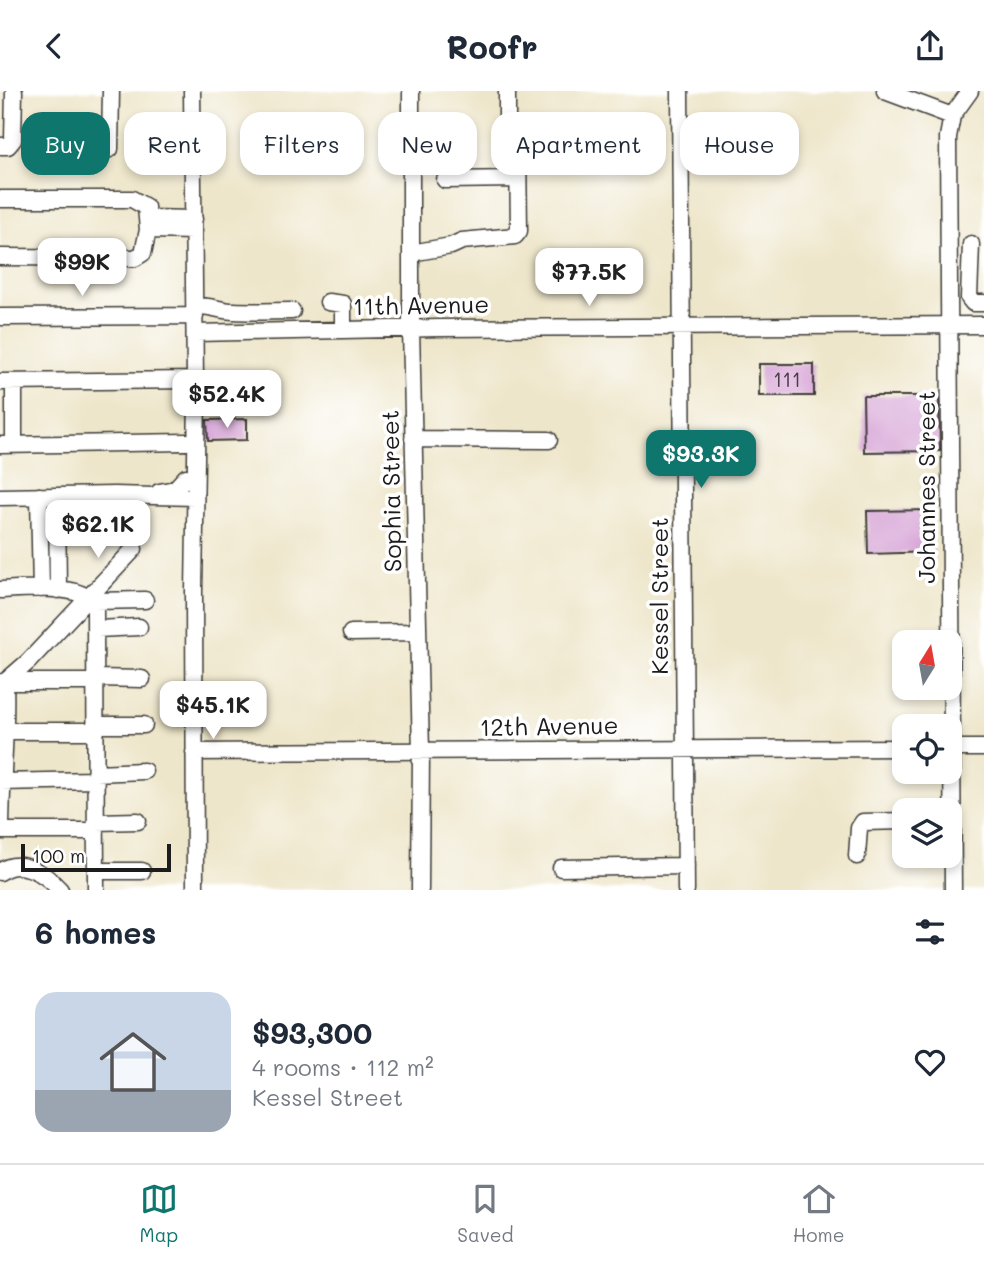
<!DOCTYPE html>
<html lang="en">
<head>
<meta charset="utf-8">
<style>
	:root { --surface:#fff; --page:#f6f6f7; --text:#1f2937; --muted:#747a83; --line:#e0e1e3; --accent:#0f766e }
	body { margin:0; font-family:Mali,sans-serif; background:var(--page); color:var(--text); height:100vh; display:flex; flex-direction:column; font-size:26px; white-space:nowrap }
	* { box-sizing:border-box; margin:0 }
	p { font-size:23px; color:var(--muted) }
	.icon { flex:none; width:38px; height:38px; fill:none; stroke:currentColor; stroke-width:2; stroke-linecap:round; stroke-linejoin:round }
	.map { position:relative; height:799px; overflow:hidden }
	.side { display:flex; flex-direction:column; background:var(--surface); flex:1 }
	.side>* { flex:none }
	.guide { position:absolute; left:21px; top:21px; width:943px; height:63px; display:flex; gap:14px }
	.needle { width:46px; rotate:11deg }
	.controls { position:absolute; left:892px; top:539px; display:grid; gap:14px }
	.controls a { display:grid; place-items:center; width:70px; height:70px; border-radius:14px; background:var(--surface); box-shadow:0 4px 10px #0003; font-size:35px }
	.scale { position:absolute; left:21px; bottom:18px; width:150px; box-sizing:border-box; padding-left:7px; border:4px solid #1c1c1c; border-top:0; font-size:19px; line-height:24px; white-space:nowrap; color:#1c1c1c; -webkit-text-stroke:5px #fff; paint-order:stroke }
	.price { position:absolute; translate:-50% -60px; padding:0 16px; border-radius:14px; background:#fff; color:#222; font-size:23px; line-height:46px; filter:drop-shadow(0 2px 4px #0008) }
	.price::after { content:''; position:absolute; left:50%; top:42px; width:21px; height:16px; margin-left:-10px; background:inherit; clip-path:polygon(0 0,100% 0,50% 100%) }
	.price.active { background:var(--accent); color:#fff }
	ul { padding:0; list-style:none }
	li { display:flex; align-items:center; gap:21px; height:175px; padding:0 35px }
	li+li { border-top:2px solid var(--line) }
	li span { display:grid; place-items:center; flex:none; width:196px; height:140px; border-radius:21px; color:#555 }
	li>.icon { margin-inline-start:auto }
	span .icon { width:84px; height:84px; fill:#fffc; stroke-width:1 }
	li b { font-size:30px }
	h2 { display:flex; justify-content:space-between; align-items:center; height:84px; padding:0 35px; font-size:30px }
	.chip { padding:0 24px; border-radius:21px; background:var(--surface); box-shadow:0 4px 10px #0003; font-size:24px; line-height:63px }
	.chip.active { background:var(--accent); color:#fff }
	header { display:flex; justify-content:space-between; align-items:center; height:91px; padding:0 35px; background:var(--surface); font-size:32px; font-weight:700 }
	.dock { display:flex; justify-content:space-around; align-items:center; height:98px; border-top:2px solid var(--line); background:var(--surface); font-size:19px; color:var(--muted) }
	.dock a { display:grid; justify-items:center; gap:4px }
	.dock .active { color:var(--accent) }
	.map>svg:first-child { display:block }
	.building { fill:#d6a2d5 }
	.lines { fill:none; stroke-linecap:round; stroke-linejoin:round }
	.minor-casing { stroke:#3c3a36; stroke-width:19 }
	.minor { stroke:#fff; stroke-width:16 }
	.labels { text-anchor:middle; stroke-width:7; stroke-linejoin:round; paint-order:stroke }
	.number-label { font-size:21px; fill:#4a3e4a }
	.street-label { font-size:24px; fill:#1c1c1c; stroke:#fff }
</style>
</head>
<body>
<header><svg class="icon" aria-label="back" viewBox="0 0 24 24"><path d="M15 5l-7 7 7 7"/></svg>Roofr<svg class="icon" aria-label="share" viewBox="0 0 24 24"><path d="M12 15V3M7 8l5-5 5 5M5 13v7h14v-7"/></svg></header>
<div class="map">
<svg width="984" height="799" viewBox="0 0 984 799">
	<rect width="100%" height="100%" fill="#fff"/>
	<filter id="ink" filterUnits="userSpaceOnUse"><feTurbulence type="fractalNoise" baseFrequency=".0143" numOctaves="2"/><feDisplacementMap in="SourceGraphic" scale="14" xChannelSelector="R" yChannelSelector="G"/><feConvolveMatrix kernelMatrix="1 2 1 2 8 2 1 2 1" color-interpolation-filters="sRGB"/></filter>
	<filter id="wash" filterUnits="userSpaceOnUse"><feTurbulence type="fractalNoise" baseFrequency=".00686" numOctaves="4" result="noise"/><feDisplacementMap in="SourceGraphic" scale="28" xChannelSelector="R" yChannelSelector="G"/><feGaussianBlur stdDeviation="1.57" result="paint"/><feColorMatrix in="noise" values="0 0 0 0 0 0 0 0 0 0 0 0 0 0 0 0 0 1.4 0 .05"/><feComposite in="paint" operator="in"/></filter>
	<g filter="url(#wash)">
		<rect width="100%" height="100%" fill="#eee6ca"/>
		<g id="blocks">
			<path class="building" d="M759 273H814V305H759Z
				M863 305H939L940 360 864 361Z
				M247 328V349L208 350 207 329Z
				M932 419 933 461 868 463 867 420Z"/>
		</g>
	</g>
	<g filter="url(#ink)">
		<use href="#blocks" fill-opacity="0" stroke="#3c3a36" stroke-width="2"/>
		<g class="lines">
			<defs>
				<path id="minor" d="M192 0 195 289 197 304 194 500 195 799
					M411 0V238L421 661 420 799
					M507 0V50
					M680 0 686 799
					M885 0 952 25
					M0 55H8L13 49 14 0
					M110 58 111 0
					M445 89 518 88
					M0 108H132L146 116 148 139 143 162 135 167 0 166
					M148 127 194 128
					M148 139 194 140
					M971 153 969 207 973 212H984
					M411 162 451 155 462 150 515 145 519 140 518 58
					M328 211 343 213V239
					M195 215C210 214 220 220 234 220 254 221 273 220 292 220
					M0 226 195 225
					M195 242 439 237 984 234
					M0 291 195 289
					M413 348 549 349
					M14 353V291
					M0 354 187 351
					M159 401 175 398 186 386
					M39 405 41 498
					M57 405 58 499
					M0 406 114 404 195 406
					M0 499C23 498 87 491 95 516L96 799
					M93 510 145 509
					M97 538 139 536
					M351 542 418 541
					M96 587 142 588
					M2 591H96
					M96 634H144
					M7 640H96
					M950 657H984
					M194 661 905 657
					M95 682 144 680
					M0 691 95 689
					M96 731 138 730
					M0 740H96
					M1 740C1 690 7 641 5 591L28 571 134 458
					M857 765 859 737 863 731 905 730
					M561 777 686 775
					M96 780H142
					M0 781C20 765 47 784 60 799
					M953 799 948 46 952 25 970 0"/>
			</defs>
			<use href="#minor" class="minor-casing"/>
			<use href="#minor" class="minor"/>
		</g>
	</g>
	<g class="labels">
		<g class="number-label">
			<text x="787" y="296">111</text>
		</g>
		<g class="street-label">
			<text transform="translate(421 215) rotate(-1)" y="8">11th Avenue</text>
			<text transform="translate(927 396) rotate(-90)" y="8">Johannes Street</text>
			<text transform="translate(392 400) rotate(-91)" y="8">Sophia Street</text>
			<text transform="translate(660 505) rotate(-90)" y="8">Kessel Street</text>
			<text transform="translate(549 636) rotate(-1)" y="8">12th Avenue</text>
		</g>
	</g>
</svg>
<div class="controls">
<a><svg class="needle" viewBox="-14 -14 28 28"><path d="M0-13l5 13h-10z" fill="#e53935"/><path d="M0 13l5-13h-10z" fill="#747a83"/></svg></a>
<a><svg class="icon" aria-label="locate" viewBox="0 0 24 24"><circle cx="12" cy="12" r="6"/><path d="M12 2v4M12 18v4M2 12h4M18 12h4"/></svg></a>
<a><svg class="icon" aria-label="layers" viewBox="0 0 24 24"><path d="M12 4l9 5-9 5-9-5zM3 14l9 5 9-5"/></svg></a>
</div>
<div class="scale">100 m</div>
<b class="price" style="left:82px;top:207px">$99K</b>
<b class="price" style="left:589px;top:217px">$77.5K</b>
<b class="price" style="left:227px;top:339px">$52.4K</b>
<b class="price active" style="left:701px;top:399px">$93.3K</b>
<b class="price" style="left:98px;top:469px">$62.1K</b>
<b class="price" style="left:213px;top:650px">$45.1K</b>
<div class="guide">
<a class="chip active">Buy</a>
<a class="chip">Rent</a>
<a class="chip">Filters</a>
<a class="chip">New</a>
<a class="chip">Apartment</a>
<a class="chip">House</a>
</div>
</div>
<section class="side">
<h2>6 homes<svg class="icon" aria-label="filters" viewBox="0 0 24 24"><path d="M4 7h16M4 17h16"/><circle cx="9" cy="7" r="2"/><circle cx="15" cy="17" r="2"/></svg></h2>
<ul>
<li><span style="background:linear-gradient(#c9d6e8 70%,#9aa5b1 0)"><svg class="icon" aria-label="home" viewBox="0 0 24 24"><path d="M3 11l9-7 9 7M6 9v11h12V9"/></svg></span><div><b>$93,300</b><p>4 rooms · 112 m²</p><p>Kessel Street</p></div><svg class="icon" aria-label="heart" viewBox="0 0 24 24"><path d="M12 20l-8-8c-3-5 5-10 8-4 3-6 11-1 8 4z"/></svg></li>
</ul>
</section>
<nav class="dock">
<a class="active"><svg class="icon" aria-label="map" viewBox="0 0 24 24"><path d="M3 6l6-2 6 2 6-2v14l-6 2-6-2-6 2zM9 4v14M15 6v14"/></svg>Map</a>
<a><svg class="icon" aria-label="saved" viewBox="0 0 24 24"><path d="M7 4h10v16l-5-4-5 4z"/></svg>Saved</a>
<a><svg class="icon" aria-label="home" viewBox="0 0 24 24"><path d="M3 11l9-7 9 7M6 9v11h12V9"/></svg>Home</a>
</nav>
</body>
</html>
